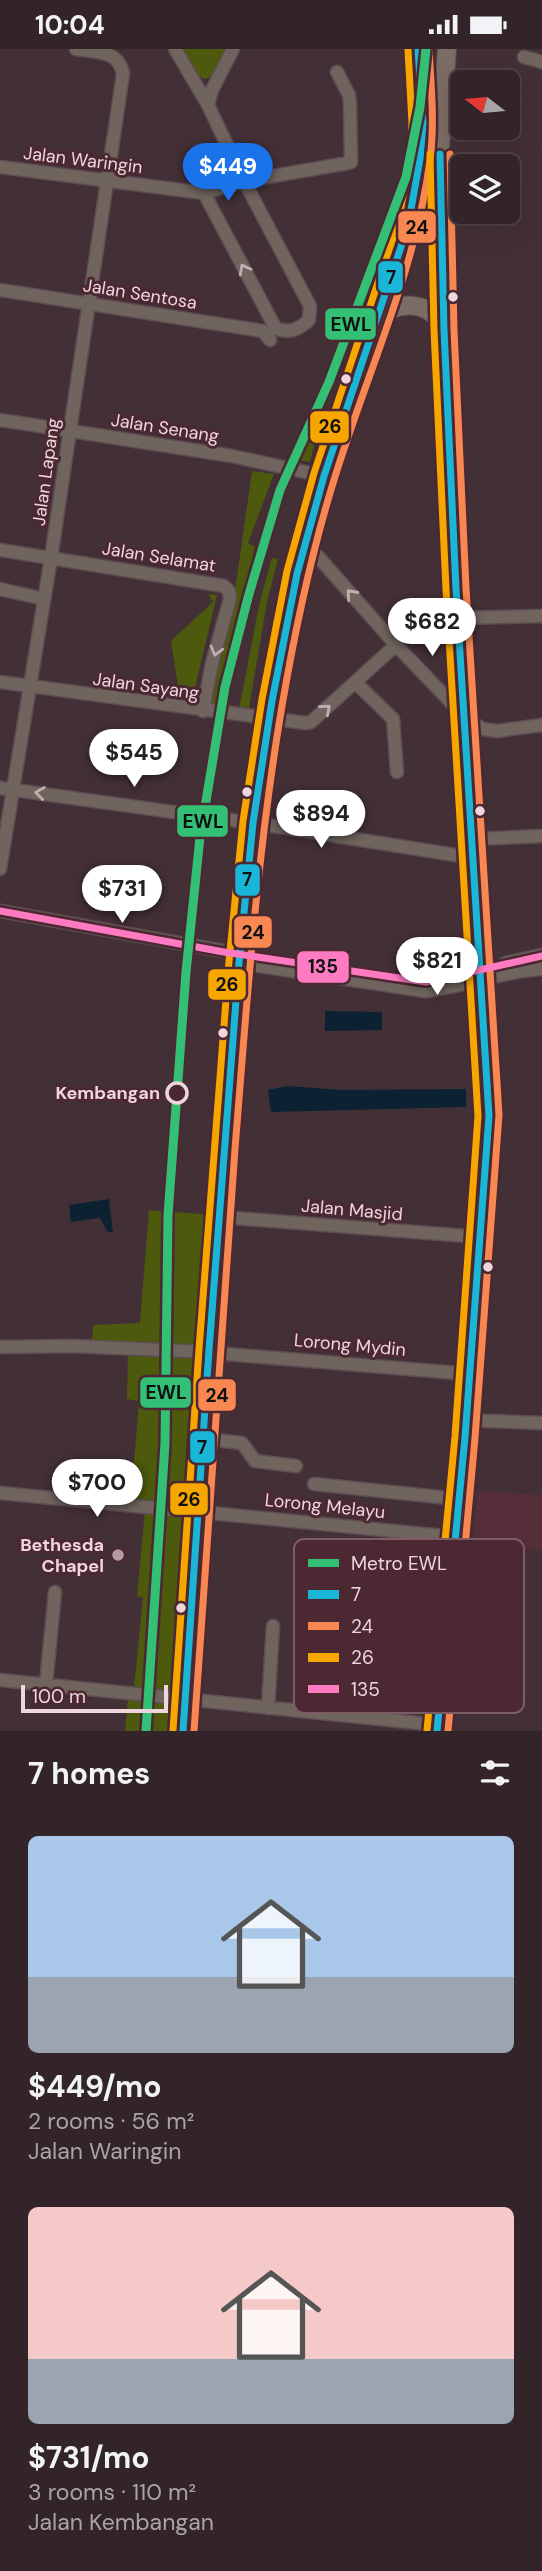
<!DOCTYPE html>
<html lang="en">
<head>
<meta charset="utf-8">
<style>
	:root { --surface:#322428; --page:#3d3034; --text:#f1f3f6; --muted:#a8a4a8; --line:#4d4145; --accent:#1a73e8 }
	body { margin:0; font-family:"DM Sans",sans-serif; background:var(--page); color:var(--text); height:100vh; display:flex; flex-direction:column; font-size:26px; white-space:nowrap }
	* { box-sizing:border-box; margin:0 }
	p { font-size:23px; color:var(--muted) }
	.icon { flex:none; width:38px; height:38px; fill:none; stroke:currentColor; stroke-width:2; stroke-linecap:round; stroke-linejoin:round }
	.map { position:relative; height:1682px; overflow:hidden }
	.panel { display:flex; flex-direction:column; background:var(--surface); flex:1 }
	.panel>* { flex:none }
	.needle { width:46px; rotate:286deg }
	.tools { position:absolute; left:450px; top:21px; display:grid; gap:14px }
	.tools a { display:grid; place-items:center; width:70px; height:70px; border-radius:10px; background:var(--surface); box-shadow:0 7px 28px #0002,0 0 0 2px var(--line); font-size:35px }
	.scale { position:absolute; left:21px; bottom:18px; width:147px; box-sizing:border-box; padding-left:7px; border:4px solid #eed6dc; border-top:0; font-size:19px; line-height:24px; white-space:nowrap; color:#eed6dc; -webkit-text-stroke:5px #4b2832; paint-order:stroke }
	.price { position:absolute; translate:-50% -60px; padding:0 16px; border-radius:24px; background:#fff; color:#222; font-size:23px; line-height:46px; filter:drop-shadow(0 2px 4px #0008) }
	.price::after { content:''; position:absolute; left:50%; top:42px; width:21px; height:16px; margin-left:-10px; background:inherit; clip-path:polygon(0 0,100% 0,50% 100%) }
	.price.active { background:var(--accent); color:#fff }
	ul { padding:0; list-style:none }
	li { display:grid; align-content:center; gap:14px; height:371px; padding:0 28px }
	li span { display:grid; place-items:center; height:217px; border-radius:10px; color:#555 }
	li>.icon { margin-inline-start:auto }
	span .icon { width:126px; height:126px; fill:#fffc; stroke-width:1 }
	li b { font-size:30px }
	h2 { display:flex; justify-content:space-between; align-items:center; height:84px; padding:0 28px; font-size:30px }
	.status { display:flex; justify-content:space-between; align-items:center; height:49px; padding:0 35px; background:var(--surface); direction:ltr }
	.status svg { height:19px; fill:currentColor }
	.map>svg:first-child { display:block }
	.built { fill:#562e3a }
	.green { fill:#4d590c }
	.water { fill:#0c2232 }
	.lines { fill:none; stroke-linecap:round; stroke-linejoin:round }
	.minor-casing { stroke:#5d4c51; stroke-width:15 }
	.tertiary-casing { stroke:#5d4c51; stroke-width:17 }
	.primary-casing { stroke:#5d4c51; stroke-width:20 }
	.minor { stroke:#6f645e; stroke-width:12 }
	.tertiary { stroke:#6f645e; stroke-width:14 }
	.primary { stroke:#7b6c65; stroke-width:18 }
	.bus-1-casing { stroke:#4b2832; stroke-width:12 }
	.bus-2-casing { stroke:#4b2832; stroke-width:12 }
	.bus-3-casing { stroke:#4b2832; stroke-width:12 }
	.bus-4-casing { stroke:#4b2832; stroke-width:12 }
	.bus-1 { stroke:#1ab6d8; stroke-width:7 }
	.bus-2 { stroke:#f88751; stroke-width:7 }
	.bus-3 { stroke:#f7a600; stroke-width:7 }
	.bus-4 { stroke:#fe7ac1; stroke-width:7 }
	.metro-1-casing { stroke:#4b2832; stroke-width:14 }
	.metro-1 { stroke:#33c074; stroke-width:9 }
	.oneway { stroke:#c2aeb0 }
	.bus-dot { fill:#eed6dc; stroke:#4b2832; stroke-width:2.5 }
	.stop-dot { fill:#4b2832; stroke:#eed6dc; stroke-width:3.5 }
	.poi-dot { fill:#b29ca2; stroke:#4b2832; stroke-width:2.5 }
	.labels { text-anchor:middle; stroke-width:6; stroke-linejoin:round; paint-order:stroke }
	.street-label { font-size:18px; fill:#eed6dc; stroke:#4b2832 }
	.stop-label { font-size:18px; font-weight:bold; fill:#eed6dc; stroke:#4b2832; text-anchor:end }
	.poi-label { font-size:18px; font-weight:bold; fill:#eed6dc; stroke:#4b2832; text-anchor:end }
	.key { fill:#4b2832; stroke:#7c5c65; stroke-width:2 }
	.key-label { font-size:19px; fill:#eed6dc }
	.line-badge { stroke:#4b2832; stroke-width:2.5 }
	.pale-badge-label { font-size:19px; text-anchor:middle; font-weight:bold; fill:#111 }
</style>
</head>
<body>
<div class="status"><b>10:04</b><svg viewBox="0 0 49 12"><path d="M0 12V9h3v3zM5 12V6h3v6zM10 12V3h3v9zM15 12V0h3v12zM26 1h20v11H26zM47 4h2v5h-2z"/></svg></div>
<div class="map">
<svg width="542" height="1682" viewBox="0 0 542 1682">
	<rect width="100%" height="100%" fill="#433036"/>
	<path class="built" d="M478 1442 542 1446V1501L472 1496Z"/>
	<path class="green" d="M182 0H227C207 40 204 39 182 0Z
		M339 304 310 413 292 410Z
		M252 422 274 425 248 494 255 498 215 656 209 652 235 542Z
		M272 509 278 510 267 553 249 659 248 661 239 660 260 552Z
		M208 545 217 546 192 651 180 649 171 592 213 553Z
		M149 1161 214 1166 202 1298 92 1294 93 1276 140 1274Z
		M128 1304 201 1308 191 1457 128 1452 135 1402 139 1352 127 1350Z
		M145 1462 190 1467 178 1644 134 1639 143 1549 137 1547Z
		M128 1648 178 1653 175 1682H125Z"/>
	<path class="water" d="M325 962 382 963V981L325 982Z
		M287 1037 340 1041 466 1040V1058L271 1063 268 1041Z
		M109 1150 113 1184 107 1182 100 1169 71 1173 69 1156Z"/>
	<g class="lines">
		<defs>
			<path id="minor" d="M175 0 208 56 244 132 310 257 309 271C298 281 291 284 276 280L204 144
				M524 8 542 13
				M208 56 212 41 233 0
				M0 118 204 144 244 132 348 114 351 113 350 54 349 46 337 23
				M0 241 263 282 270 291
				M0 371 232 407 324 427
				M306 494 396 596 466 669 482 680 497 682 542 676
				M0 501 224 537 229 542 230 550 212 614 203 662
				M0 540 44 550
				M458 569 542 567
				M0 633 305 674 311 673 396 596
				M356 634 393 670 397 723
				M0 739 267 776 474 809
				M473 790 542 787
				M0 820 51 509 123 25C119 1 96 3 76 0
				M0 862 240 905
				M221 1168 480 1188
				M0 1298 73 1297 209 1303
				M209 1301 213 1304 470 1325
				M466 1371 542 1374
				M204 1390 242 1394 255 1412 296 1417
				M314 1435 458 1450
				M0 1444 198 1463
				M197 1475 211 1464 454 1488
				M0 1631 438 1676
				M46 1635 55 1543
				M268 1659 273 1577"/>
			<path id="tertiary" d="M239 913 425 941C464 937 502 921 542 919
				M506 915 542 907"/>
			<path id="primary" d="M376 273C395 249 431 251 444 280
				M183 1682 209 1301 239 913 253 774 272 652 297 525 324 427 408 177 420 110 423 74 418 0
				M437 1682 465 1388 489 1067 477 893 466 669 459 593 444 281 439 113 447 0"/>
		</defs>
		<use href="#minor" class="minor-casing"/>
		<use href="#tertiary" class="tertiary-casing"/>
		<use href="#primary" class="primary-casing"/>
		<use href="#minor" class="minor"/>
		<use href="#tertiary" class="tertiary"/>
		<use href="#primary" class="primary"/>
		<defs>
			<path id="bus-1" d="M183 1682 209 1301 239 913 253 774 272 652 297 525 324 427 408 177 420 110 423 74 418 0
				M437 1682 465 1388 489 1067 456 540 444 281 440 105"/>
			<path id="bus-2" d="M194 1682C207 1488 220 1294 235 1100 247 952 257 803 282 657 295 581 311 505 334 431 366 326 416 221 430 111 435 74 431 37 429 0
				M448 1682 475 1389 499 1066 466 539 454 281 450 105"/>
			<path id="bus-3" d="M173 1681 199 1300 229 912 243 772 262 650 287 522 314 424 398 174 410 109 412 74 408 1
				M427 1681 455 1387 478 1067 446 540 434 281 430 105"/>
			<path id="bus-4" d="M0 862 224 903 426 933 542 907"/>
		</defs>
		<use href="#bus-1" class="bus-1-casing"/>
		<use href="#bus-2" class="bus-2-casing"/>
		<use href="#bus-3" class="bus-3-casing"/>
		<use href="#bus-4" class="bus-4-casing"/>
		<use href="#bus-1" class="bus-1"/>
		<use href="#bus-2" class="bus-2"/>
		<use href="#bus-3" class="bus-3"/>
		<use href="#bus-4" class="bus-4"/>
		<defs>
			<path id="metro-1" d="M146 1682 165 1395 168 1166 186 923 200 788 225 638 249 545 280 441 329 333 406 128 420 58 426 0"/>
		</defs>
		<use href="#metro-1" class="metro-1-casing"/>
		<use href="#metro-1" class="metro-1"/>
	</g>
	<defs><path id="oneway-chevron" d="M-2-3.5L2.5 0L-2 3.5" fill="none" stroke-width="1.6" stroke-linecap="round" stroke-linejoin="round" transform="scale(1.75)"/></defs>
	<g class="oneway">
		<use href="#oneway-chevron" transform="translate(244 220) rotate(-118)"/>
		<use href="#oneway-chevron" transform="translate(351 545) rotate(-132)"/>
		<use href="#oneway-chevron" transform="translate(216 602) rotate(105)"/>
		<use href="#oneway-chevron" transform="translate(326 660) rotate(-41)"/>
		<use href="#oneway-chevron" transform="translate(40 744) rotate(-172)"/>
	</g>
	<g class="bus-dot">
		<circle cx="453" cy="248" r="6"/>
		<circle cx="346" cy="330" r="6"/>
		<circle cx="247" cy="743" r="6"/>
		<circle cx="480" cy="762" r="6"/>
		<circle cx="223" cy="984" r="6"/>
		<circle cx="488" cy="1218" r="6"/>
		<circle cx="181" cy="1559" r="6"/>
	</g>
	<circle class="stop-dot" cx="177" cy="1044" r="10"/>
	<circle class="poi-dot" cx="118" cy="1506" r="7"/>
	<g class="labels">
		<g class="street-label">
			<text transform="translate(83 111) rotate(7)" y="6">Jalan Waringin</text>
			<text transform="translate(140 245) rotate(9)" y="6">Jalan Sentosa</text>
			<text transform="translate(165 379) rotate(9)" y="6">Jalan Senang</text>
			<text transform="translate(46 423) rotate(-82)" y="6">Jalan Lapang</text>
			<text transform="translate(159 508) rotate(9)" y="6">Jalan Selamat</text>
			<text transform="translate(146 637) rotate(8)" y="6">Jalan Sayang</text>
			<text transform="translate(352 1161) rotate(5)" y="6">Jalan Masjid</text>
			<text transform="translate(350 1296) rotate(5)" y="6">Lorong Mydin</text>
			<text transform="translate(325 1457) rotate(6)" y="6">Lorong Melayu</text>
		</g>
		<g class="stop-label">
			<text x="160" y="1050">Kembangan</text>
		</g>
		<g class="poi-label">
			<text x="104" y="1502">Bethesda<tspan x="104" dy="21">Chapel</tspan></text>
		</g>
	</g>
	<rect x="294" y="1490" width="230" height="174" rx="10" class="key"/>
	<rect x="308" y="1510" width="31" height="8" fill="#33c074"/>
	<rect x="308" y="1541" width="31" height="9" fill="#1ab6d8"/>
	<rect x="308" y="1573" width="31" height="8" fill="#f88751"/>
	<rect x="308" y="1604" width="31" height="9" fill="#f7a600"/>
	<rect x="308" y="1636" width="31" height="8" fill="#fe7ac1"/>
	<g class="key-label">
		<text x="351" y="1521">Metro EWL</text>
		<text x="351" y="1552">7</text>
		<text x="351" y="1584">24</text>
		<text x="351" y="1615">26</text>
		<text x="351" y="1647">135</text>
	</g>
	<g class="line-badge">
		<rect x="397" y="161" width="40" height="34" rx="7" fill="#f88751"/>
		<rect x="377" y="211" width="27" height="34" rx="7" fill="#1ab6d8"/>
		<rect x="324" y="258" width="53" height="34" rx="7" fill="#33c074"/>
		<rect x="309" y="361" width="41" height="34" rx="7" fill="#f7a600"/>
		<rect x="176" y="755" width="53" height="34" rx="7" fill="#33c074"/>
		<rect x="234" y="814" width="27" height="34" rx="7" fill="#1ab6d8"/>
		<rect x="233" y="866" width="40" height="34" rx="7" fill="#f88751"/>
		<rect x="296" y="901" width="54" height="34" rx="7" fill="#fe7ac1"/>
		<rect x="207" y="919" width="40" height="33" rx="7" fill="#f7a600"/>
		<rect x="139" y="1327" width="53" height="33" rx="7" fill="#33c074"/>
		<rect x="197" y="1329" width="40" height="34" rx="7" fill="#f88751"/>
		<rect x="189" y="1381" width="27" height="34" rx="7" fill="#1ab6d8"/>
		<rect x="169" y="1433" width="40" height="34" rx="7" fill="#f7a600"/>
	</g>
	<g class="pale-badge-label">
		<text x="417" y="185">24</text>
		<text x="391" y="235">7</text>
		<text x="351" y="282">EWL</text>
		<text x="330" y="384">26</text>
		<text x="203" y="779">EWL</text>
		<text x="247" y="837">7</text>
		<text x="253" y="890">24</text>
		<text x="323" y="924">135</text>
		<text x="227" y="942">26</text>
		<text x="166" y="1350">EWL</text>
		<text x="217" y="1353">24</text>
		<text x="202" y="1405">7</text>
		<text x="189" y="1457">26</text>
	</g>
</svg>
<div class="tools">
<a><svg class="needle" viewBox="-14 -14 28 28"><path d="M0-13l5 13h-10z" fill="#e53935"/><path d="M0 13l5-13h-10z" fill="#a8a4a8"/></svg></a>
<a><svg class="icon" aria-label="layers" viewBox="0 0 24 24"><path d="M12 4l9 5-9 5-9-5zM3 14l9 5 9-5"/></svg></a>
</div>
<div class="scale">100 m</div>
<b class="price active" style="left:228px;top:154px">$449</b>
<b class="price" style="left:432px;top:609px">$682</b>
<b class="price" style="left:134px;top:740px">$545</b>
<b class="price" style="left:321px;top:801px">$894</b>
<b class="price" style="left:122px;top:876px">$731</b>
<b class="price" style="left:437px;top:948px">$821</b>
<b class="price" style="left:97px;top:1470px">$700</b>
</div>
<section class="panel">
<h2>7 homes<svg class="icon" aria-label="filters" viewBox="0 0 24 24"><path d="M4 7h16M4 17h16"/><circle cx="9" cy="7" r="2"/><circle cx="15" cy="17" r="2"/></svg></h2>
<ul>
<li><span style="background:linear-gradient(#a9c7e8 65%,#9aa5b1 0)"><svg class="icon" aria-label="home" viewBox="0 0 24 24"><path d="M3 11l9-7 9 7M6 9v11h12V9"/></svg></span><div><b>$449/mo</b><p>2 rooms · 56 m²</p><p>Jalan Waringin</p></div></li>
<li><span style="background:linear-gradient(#f6c9c9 70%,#9aa5b1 0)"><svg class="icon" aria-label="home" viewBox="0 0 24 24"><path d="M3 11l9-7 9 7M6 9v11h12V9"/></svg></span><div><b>$731/mo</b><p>3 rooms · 110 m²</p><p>Jalan Kembangan</p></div></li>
</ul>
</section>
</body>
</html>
